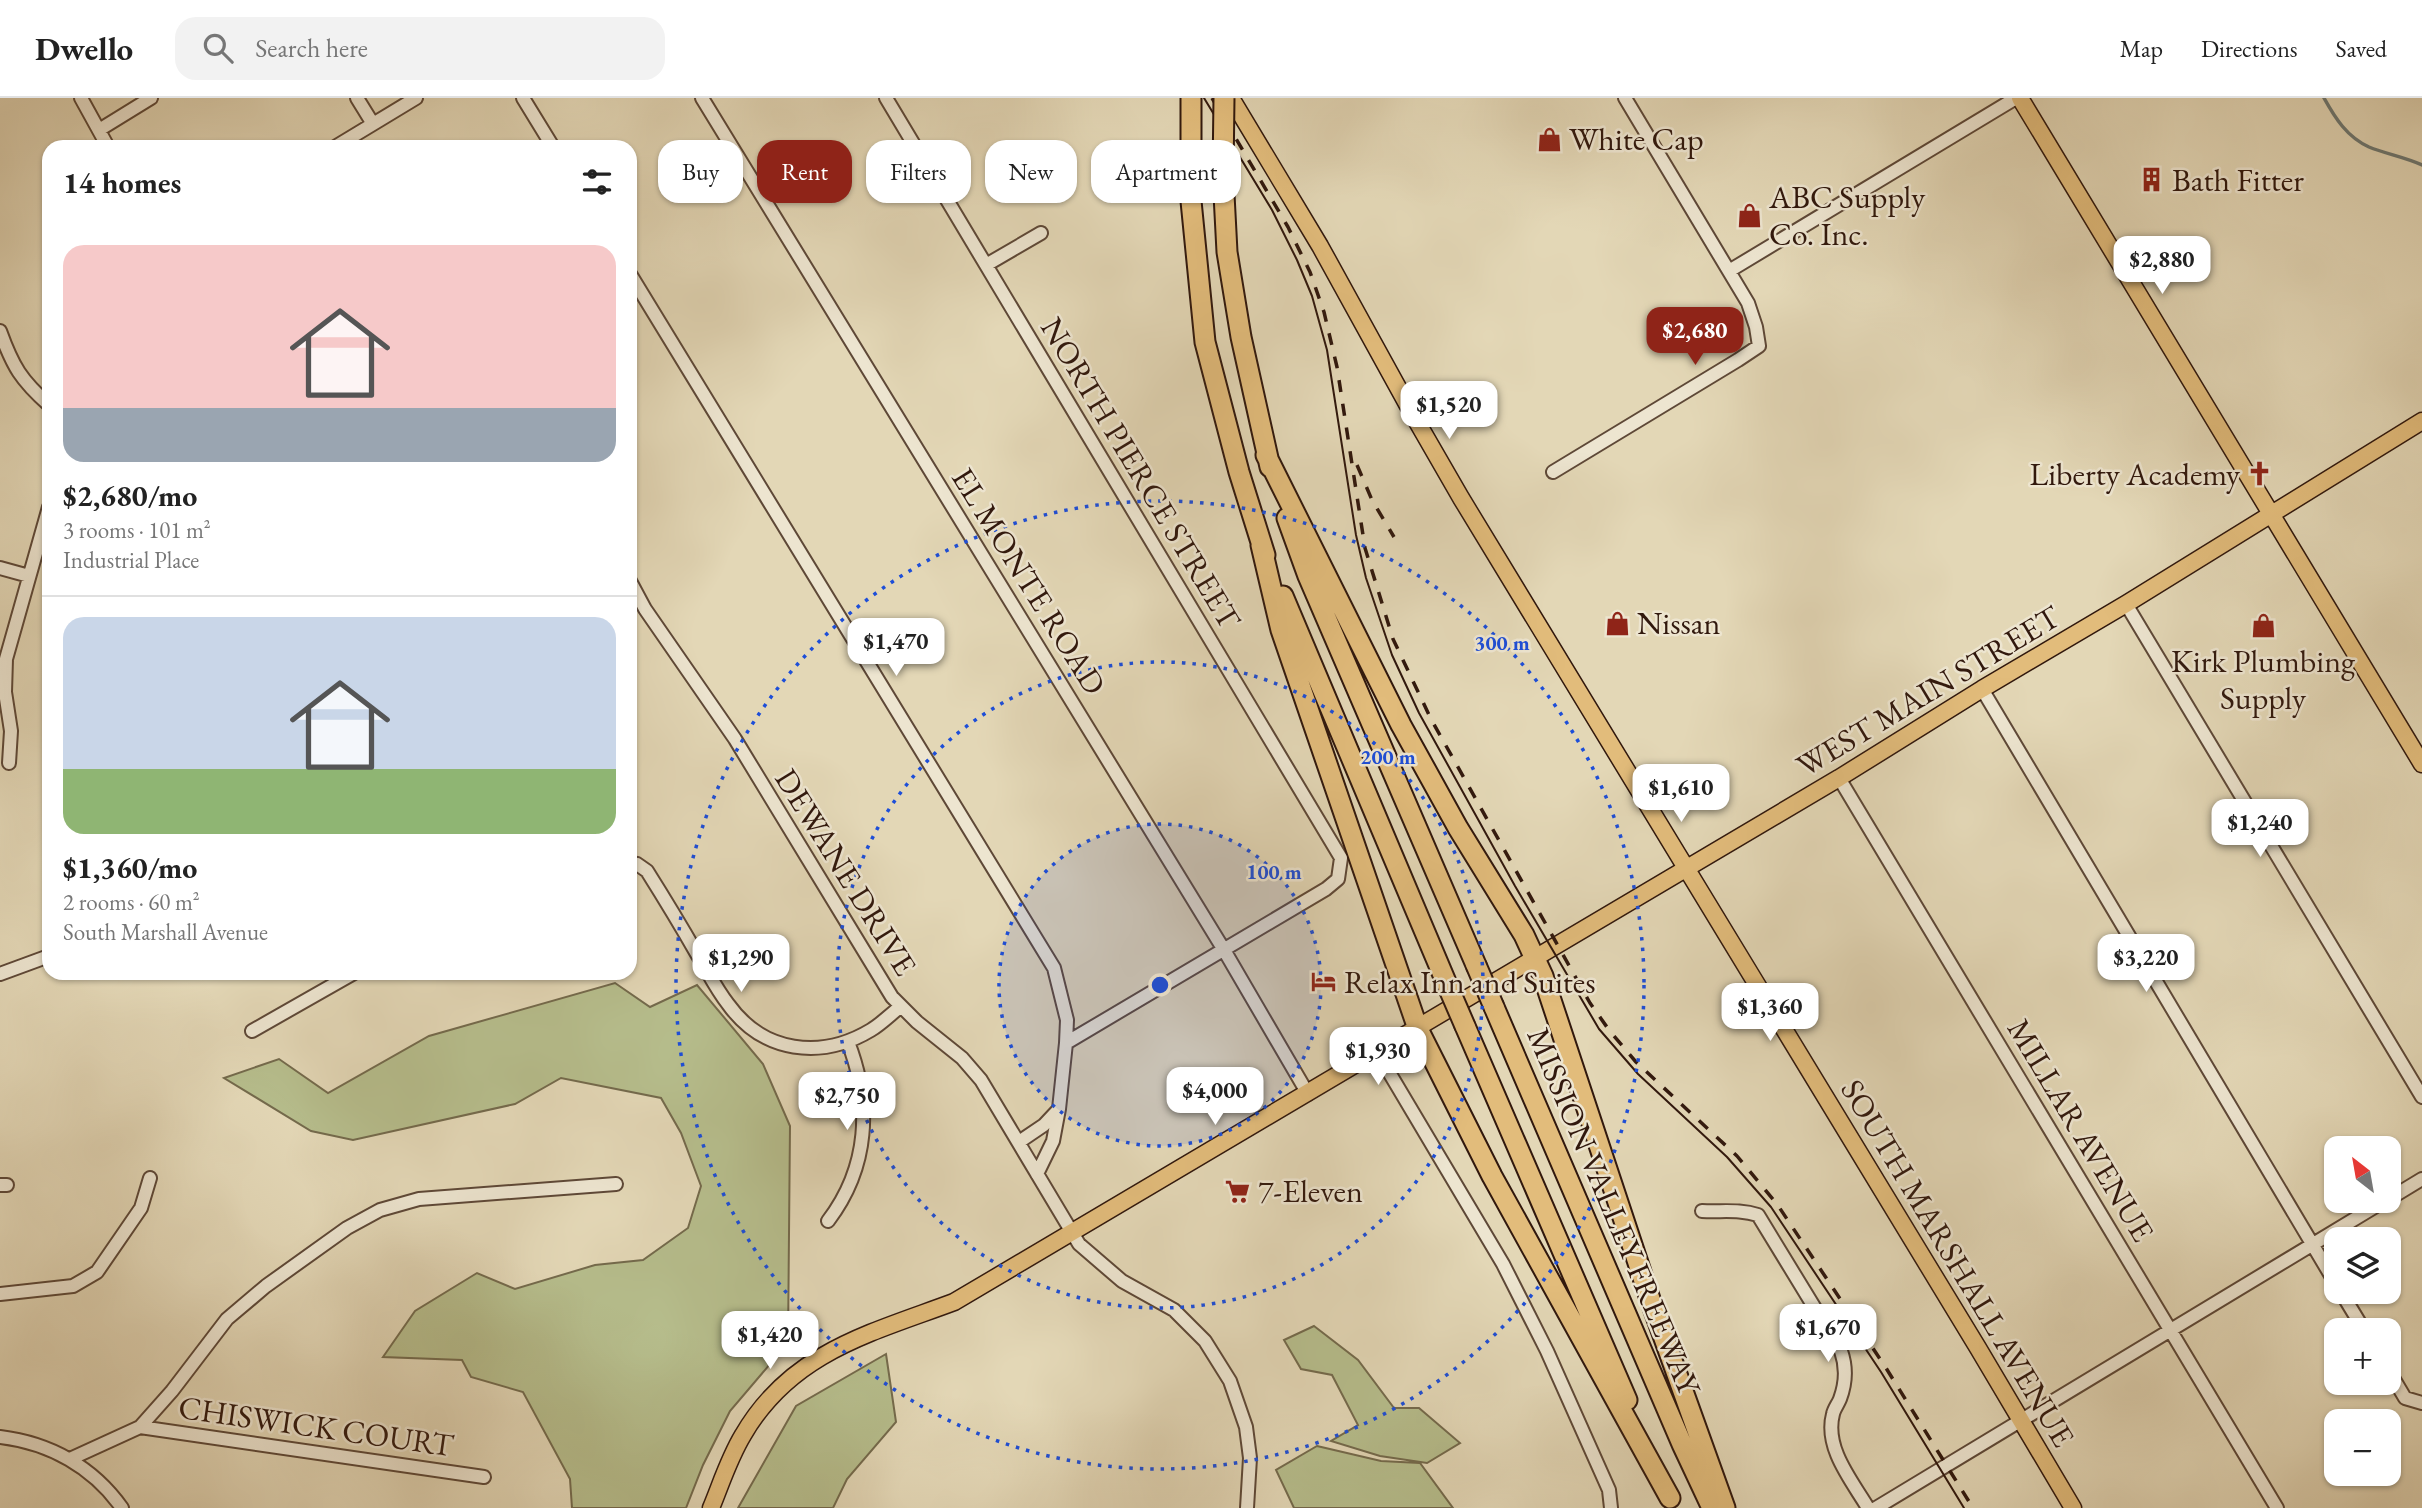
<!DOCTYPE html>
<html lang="en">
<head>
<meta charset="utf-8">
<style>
	:root { --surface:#fff; --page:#f2f2f2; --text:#222; --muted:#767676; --line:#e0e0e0; --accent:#8f2418 }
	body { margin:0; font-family:"EB Garamond",serif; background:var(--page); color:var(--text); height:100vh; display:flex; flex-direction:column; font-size:26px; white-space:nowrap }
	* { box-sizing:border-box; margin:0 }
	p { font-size:23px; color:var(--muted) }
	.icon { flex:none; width:38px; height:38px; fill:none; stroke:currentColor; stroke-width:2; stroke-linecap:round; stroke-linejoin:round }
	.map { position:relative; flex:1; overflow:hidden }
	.side { position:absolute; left:42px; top:42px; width:595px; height:840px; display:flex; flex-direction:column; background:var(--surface); border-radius:21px; box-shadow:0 2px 5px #0004 }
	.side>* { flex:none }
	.top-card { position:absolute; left:658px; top:42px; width:665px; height:63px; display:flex; gap:14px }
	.needle { width:46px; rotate:329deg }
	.buttons { position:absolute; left:2324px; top:1038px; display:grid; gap:14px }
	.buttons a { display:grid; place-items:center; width:77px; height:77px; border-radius:14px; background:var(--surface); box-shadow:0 2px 5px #0004; font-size:35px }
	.price { position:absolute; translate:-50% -60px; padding:0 16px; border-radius:14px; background:#fff; color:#222; font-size:23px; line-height:46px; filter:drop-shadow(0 2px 4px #0008) }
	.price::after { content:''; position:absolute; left:50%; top:42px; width:21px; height:16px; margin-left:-10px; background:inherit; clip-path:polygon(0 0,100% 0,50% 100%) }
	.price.current { background:var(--accent); color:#fff }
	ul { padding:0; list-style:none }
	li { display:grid; align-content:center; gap:14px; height:371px; padding:0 21px }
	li+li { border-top:2px solid var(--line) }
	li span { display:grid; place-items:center; height:217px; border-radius:21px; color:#555 }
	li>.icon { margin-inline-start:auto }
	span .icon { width:126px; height:126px; fill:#fffc; stroke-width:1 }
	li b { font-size:30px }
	h2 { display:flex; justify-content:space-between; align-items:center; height:84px; padding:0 21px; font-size:30px }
	.chip { padding:0 24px; border-radius:21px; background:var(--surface); box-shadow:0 2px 5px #0004; font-size:24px; line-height:63px }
	.chip.current { background:var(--accent); color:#fff }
	header { display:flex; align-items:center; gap:42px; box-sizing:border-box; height:98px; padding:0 35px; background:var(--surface); border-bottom:2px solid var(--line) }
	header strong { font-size:33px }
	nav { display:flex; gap:38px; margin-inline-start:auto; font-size:24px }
	.search { width:490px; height:63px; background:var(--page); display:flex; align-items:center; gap:18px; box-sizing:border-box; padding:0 24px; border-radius:21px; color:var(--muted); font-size:26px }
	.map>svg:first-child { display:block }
	.green { fill:#b6bd8c; stroke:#746a4c; stroke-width:2 }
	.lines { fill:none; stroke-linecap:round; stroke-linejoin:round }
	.stream { stroke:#6e7872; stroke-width:3.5 }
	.minor-casing { stroke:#5e4837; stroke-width:16 }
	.major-casing { stroke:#31180d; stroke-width:19 }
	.highway-casing { stroke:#31180d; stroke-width:23 }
	.minor { stroke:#ede5d0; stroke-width:12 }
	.major { stroke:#e2bc7b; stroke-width:16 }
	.highway { stroke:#e2bc7b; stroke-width:19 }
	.tram { stroke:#31180d; stroke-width:2 }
	.rail { stroke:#31180d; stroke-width:3.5; stroke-dasharray:12 12; stroke-linecap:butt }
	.highway-bridge-casing { stroke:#31180d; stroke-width:23; stroke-linecap:butt }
	.highway-bridge { stroke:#e2bc7b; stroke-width:19 }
	.ring { fill:none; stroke:#1d4ed8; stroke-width:3.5; stroke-dasharray:3.5 7 }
	.labels { text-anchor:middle; stroke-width:5; stroke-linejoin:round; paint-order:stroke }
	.poi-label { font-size:32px; fill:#31180d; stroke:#ede5d0; text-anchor:start }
	.street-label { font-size:32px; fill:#31180d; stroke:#ede5d0 }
	.centre { fill:#1d4ed8; stroke:#ede5d0; stroke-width:3.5 }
	.ring-label { font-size:21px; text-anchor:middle; font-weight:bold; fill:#1d4ed8; stroke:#ede5d0; stroke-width:5; stroke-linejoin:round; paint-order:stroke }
</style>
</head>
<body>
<header>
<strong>Dwello</strong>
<div class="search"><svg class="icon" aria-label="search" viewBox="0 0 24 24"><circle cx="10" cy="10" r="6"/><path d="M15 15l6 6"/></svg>Search here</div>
<nav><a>Map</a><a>Directions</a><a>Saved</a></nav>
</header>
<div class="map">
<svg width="2422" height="1410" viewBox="0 0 2422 1410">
	<rect width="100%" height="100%" fill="#e3d7b6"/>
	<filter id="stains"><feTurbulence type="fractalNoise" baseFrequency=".00286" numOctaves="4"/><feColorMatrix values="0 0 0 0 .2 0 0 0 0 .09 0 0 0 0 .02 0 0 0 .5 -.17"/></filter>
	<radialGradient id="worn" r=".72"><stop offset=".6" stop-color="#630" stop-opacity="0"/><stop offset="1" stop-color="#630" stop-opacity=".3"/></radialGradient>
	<path class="green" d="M615 885 650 909 697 887 763 966 790 1028 788 1245 730 1313 703 1367 686 1410H572L570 1381 523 1294 471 1279 462 1262 383 1259 415 1213 477 1175 515 1191 595 1167 643 1162 688 1130 701 1088 681 1035 661 1000 561 980 515 1006 353 1042 311 1033 224 980 279 961 328 995 429 938Z
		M1314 1228 1358 1262 1394 1310H1419L1460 1345 1427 1365 1380 1358 1331 1343 1358 1327 1332 1277 1301 1271 1284 1242Z
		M886 1256 896 1324 847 1381 833 1410H738L796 1308Z
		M1317 1348 1381 1363 1420 1365 1453 1410H1294L1276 1372Z"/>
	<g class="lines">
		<path class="stream" d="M2324 0C2335 20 2347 39 2369 49 2386 56 2405 59 2422 67"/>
		<defs>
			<path id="minor" d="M81 0 108 49
				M357 0 373 26
				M523 0 553 49
				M702 0 1224 852 1308 996
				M886 0 1341 760 1338 781 1326 791 1066 945
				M99 32 151 0
				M335 49 416 0
				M986 167 1041 135
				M1729 173 2016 0
				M630 176 1054 870 1067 922 1066 945 1059 1011 1053 1043 1037 1076
				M0 233C13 269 21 282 49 307
				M1553 374 1738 262 1759 248 1756 229 1748 205 1625 0
				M0 470 29 478
				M630 483 645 511 735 641 892 899 917 924 962 960 981 982 1079 1146 1122 1183 1174 1212 1205 1243 1230 1283 1246 1329 1250 1360 1247 1410
				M2126 506 2422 999
				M1982 591 2336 1186
				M9 665 11 633 5 594 6 561 49 409
				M1839 680 2277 1410
				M630 765 637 766 647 773C664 800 681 828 697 856 707 872 716 891 728 906 763 955 821 962 871 932 881 926 891 916 900 909
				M0 876 49 858
				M252 933 354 875
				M1377 954 1503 1166 1547 1253 1609 1392 1611 1410
				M1019 1044 1044 1027 1059 1011
				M0 1087H7
				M2389 1101 2422 1081
				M1702 1113C1722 1114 1740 1111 1758 1117L1841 1253C1847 1270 1846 1285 1840 1301 1838 1306 1834 1311 1833 1316 1824 1350 1852 1383 1868 1410
				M828 1123C869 1069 872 1006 848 944
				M2341 1194 2364 1232
				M0 1196 73 1188 97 1174 141 1110 150 1080
				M2389 1273 2405 1300 2422 1305
				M140 1329 484 1379
				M0 1339C50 1345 93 1369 122 1410
				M70 1361 140 1329 172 1293 227 1221 266 1188 347 1130 380 1112 419 1101 616 1086
				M1876 1410 2386 1102"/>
			<path id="major" d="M1231 0 1320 148 1412 315 1461 400 1978 1250 2073 1410
				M2020 0 2422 666
				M711 1410C721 1386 729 1360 743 1337 791 1254 871 1235 954 1204L1839 680 1982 591 2126 506 2422 323"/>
			<path id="highway" d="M1191 0V103L1205 244 1239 374 1265 457
				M1223 77 1227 154 1241 239 1270 369
				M1266 357 1401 627 1458 730 1524 837 1543 878 1651 1204 1725 1410
				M1287 420 1308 478 1476 867
				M1261 447 1281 532 1418 931 1492 1078 1670 1400
				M1283 498 1446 884
				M1494 909 1682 1346 1712 1410
				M1465 928 1627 1302"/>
		</defs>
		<use href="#minor" class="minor-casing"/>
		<use href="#major" class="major-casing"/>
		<use href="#highway" class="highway-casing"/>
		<use href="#minor" class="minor"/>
		<use href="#major" class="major"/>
		<use href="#highway" class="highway"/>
		<path class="tram" d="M1204 0 1272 112 1297 162 1312 198 1327 252 1356 437 1366 480 1392 557 1419 615 1515 788 1599 931 1638 976 1727 1059 1771 1109 1881 1274 1964 1410"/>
		<path class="rail" d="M1212 0 1288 129 1310 174 1324 214 1337 269 1365 450 1393 541 1431 621 1590 905 1609 932 1636 964 1737 1058 1777 1106 1886 1270 1973 1410
			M1357 367 1372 402 1394 439"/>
		<defs>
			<path id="highway-bridge" d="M1223 77 1224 0
				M1476 867 1494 909
				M1446 884 1465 928"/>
		</defs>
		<use href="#highway-bridge" class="highway-bridge-casing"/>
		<use href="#highway-bridge" class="highway-bridge"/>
	</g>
	<circle cx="1160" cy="887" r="161" fill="#1d4ed8" fill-opacity=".12"/>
	<g class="ring">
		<circle cx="1160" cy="887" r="161"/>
		<circle cx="1160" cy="887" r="323"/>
		<circle cx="1160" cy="887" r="484"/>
	</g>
	<defs>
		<symbol id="shop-bare" viewBox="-9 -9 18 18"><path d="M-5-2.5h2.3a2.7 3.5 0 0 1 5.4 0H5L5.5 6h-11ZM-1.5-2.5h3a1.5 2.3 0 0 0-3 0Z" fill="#8f2418" stroke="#ede5d0" stroke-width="2.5" paint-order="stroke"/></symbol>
		<symbol id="building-bare" viewBox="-9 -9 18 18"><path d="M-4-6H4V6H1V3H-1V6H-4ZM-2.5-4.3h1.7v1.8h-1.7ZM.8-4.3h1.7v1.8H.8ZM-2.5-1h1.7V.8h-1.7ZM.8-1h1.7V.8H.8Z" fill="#8f2418" stroke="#ede5d0" stroke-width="2.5" paint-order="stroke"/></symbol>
		<symbol id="church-bare" viewBox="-9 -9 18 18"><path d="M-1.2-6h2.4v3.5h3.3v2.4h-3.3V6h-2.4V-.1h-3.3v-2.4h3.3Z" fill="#8f2418" stroke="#ede5d0" stroke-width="2.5" paint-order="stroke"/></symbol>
		<symbol id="hotel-bare" viewBox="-9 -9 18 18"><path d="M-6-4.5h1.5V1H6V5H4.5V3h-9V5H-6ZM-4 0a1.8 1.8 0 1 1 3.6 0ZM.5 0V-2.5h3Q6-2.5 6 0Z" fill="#8f2418" stroke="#ede5d0" stroke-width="2.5" paint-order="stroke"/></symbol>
		<symbol id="supermarket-bare" viewBox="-9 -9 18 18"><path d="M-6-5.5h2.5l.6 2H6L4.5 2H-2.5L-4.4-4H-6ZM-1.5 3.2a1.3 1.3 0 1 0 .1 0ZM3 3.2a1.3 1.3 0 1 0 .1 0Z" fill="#8f2418" stroke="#ede5d0" stroke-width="2.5" paint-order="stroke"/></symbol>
	</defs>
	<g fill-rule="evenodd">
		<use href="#shop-bare" x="1532" y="24" width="35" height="35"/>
		<use href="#building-bare" x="2134" y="64" width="35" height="35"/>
		<use href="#shop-bare" x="1732" y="100" width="35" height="35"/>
		<use href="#church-bare" x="2242" y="358" width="35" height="35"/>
		<use href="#shop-bare" x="1600" y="508" width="35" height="35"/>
		<use href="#shop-bare" x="2246" y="510" width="35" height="35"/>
		<use href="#hotel-bare" x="1306" y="866" width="35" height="35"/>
		<use href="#supermarket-bare" x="1220" y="1076" width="35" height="35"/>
	</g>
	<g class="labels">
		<g class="poi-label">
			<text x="1569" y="52">White Cap</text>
			<text x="2172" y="93">Bath Fitter</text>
			<text x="1769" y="110">ABC Supply<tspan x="1769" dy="37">Co. Inc.</tspan></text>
			<text x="2240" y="387" text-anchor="end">Liberty Academy</text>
			<text x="1637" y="536">Nissan</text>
			<text x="2263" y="574" text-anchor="middle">Kirk Plumbing<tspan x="2263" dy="37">Supply</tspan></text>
			<text x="1344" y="895">Relax Inn and Suites</text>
			<text x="1258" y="1104">7-Eleven</text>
		</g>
		<g class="street-label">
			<text transform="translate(1141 375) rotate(59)" y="11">NORTH PIERCE STREET</text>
			<text transform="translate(1029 483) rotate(58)" y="11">EL MONTE ROAD</text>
			<text transform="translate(1928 593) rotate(-31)" y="11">WEST MAIN STREET</text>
			<text transform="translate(846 774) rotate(58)" y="11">DEWANE DRIVE</text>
			<text transform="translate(2081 1032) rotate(59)" y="11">MILLAR AVENUE</text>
			<text transform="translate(1614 1113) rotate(67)" y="11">MISSION VALLEY FREEWAY</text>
			<text transform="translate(1958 1165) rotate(59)" y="11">SOUTH MARSHALL AVENUE</text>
			<text transform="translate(316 1328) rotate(8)" y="11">CHISWICK COURT</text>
		</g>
	</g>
	<circle cx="1160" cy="887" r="10" class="centre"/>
	<g class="ring-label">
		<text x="1502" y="552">300 m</text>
		<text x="1388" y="666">200 m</text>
		<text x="1274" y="781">100 m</text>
	</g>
	<rect width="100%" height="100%" filter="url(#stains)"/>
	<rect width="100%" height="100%" fill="url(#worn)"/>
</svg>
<div class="buttons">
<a><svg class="needle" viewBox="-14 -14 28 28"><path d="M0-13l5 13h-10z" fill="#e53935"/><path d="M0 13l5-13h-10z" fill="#767676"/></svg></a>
<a><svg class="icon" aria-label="layers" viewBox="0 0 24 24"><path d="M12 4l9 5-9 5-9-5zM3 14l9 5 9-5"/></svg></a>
<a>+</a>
<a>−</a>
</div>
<b class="price" style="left:2162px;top:198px">$2,880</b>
<b class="price current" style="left:1695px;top:269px">$2,680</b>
<b class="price" style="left:1449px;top:343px">$1,520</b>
<b class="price" style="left:896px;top:580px">$1,470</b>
<b class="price" style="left:1681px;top:726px">$1,610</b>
<b class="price" style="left:2260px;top:761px">$1,240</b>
<b class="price" style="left:741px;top:896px">$1,290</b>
<b class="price" style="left:2146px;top:896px">$3,220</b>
<b class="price" style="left:1770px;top:945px">$1,360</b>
<b class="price" style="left:1378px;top:989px">$1,930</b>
<b class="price" style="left:1215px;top:1029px">$4,000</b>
<b class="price" style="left:847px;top:1034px">$2,750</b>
<b class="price" style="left:1828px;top:1266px">$1,670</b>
<b class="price" style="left:770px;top:1273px">$1,420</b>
<div class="top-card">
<a class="chip">Buy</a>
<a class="chip current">Rent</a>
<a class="chip">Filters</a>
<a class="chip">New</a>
<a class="chip">Apartment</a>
</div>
<section class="side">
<h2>14 homes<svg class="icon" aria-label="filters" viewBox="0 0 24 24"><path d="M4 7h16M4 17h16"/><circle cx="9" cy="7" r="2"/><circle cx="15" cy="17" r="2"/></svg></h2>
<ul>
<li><span style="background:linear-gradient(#f6c9c9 75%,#9aa5b1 0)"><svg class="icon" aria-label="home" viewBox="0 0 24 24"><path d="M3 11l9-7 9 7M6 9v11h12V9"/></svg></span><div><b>$2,680/mo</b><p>3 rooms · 101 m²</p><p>Industrial Place</p></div></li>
<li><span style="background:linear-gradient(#c9d6e8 70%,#8fb573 0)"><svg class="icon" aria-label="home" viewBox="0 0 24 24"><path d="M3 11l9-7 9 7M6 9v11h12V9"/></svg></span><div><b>$1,360/mo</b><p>2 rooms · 60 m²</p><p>South Marshall Avenue</p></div></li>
</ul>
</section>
</div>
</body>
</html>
